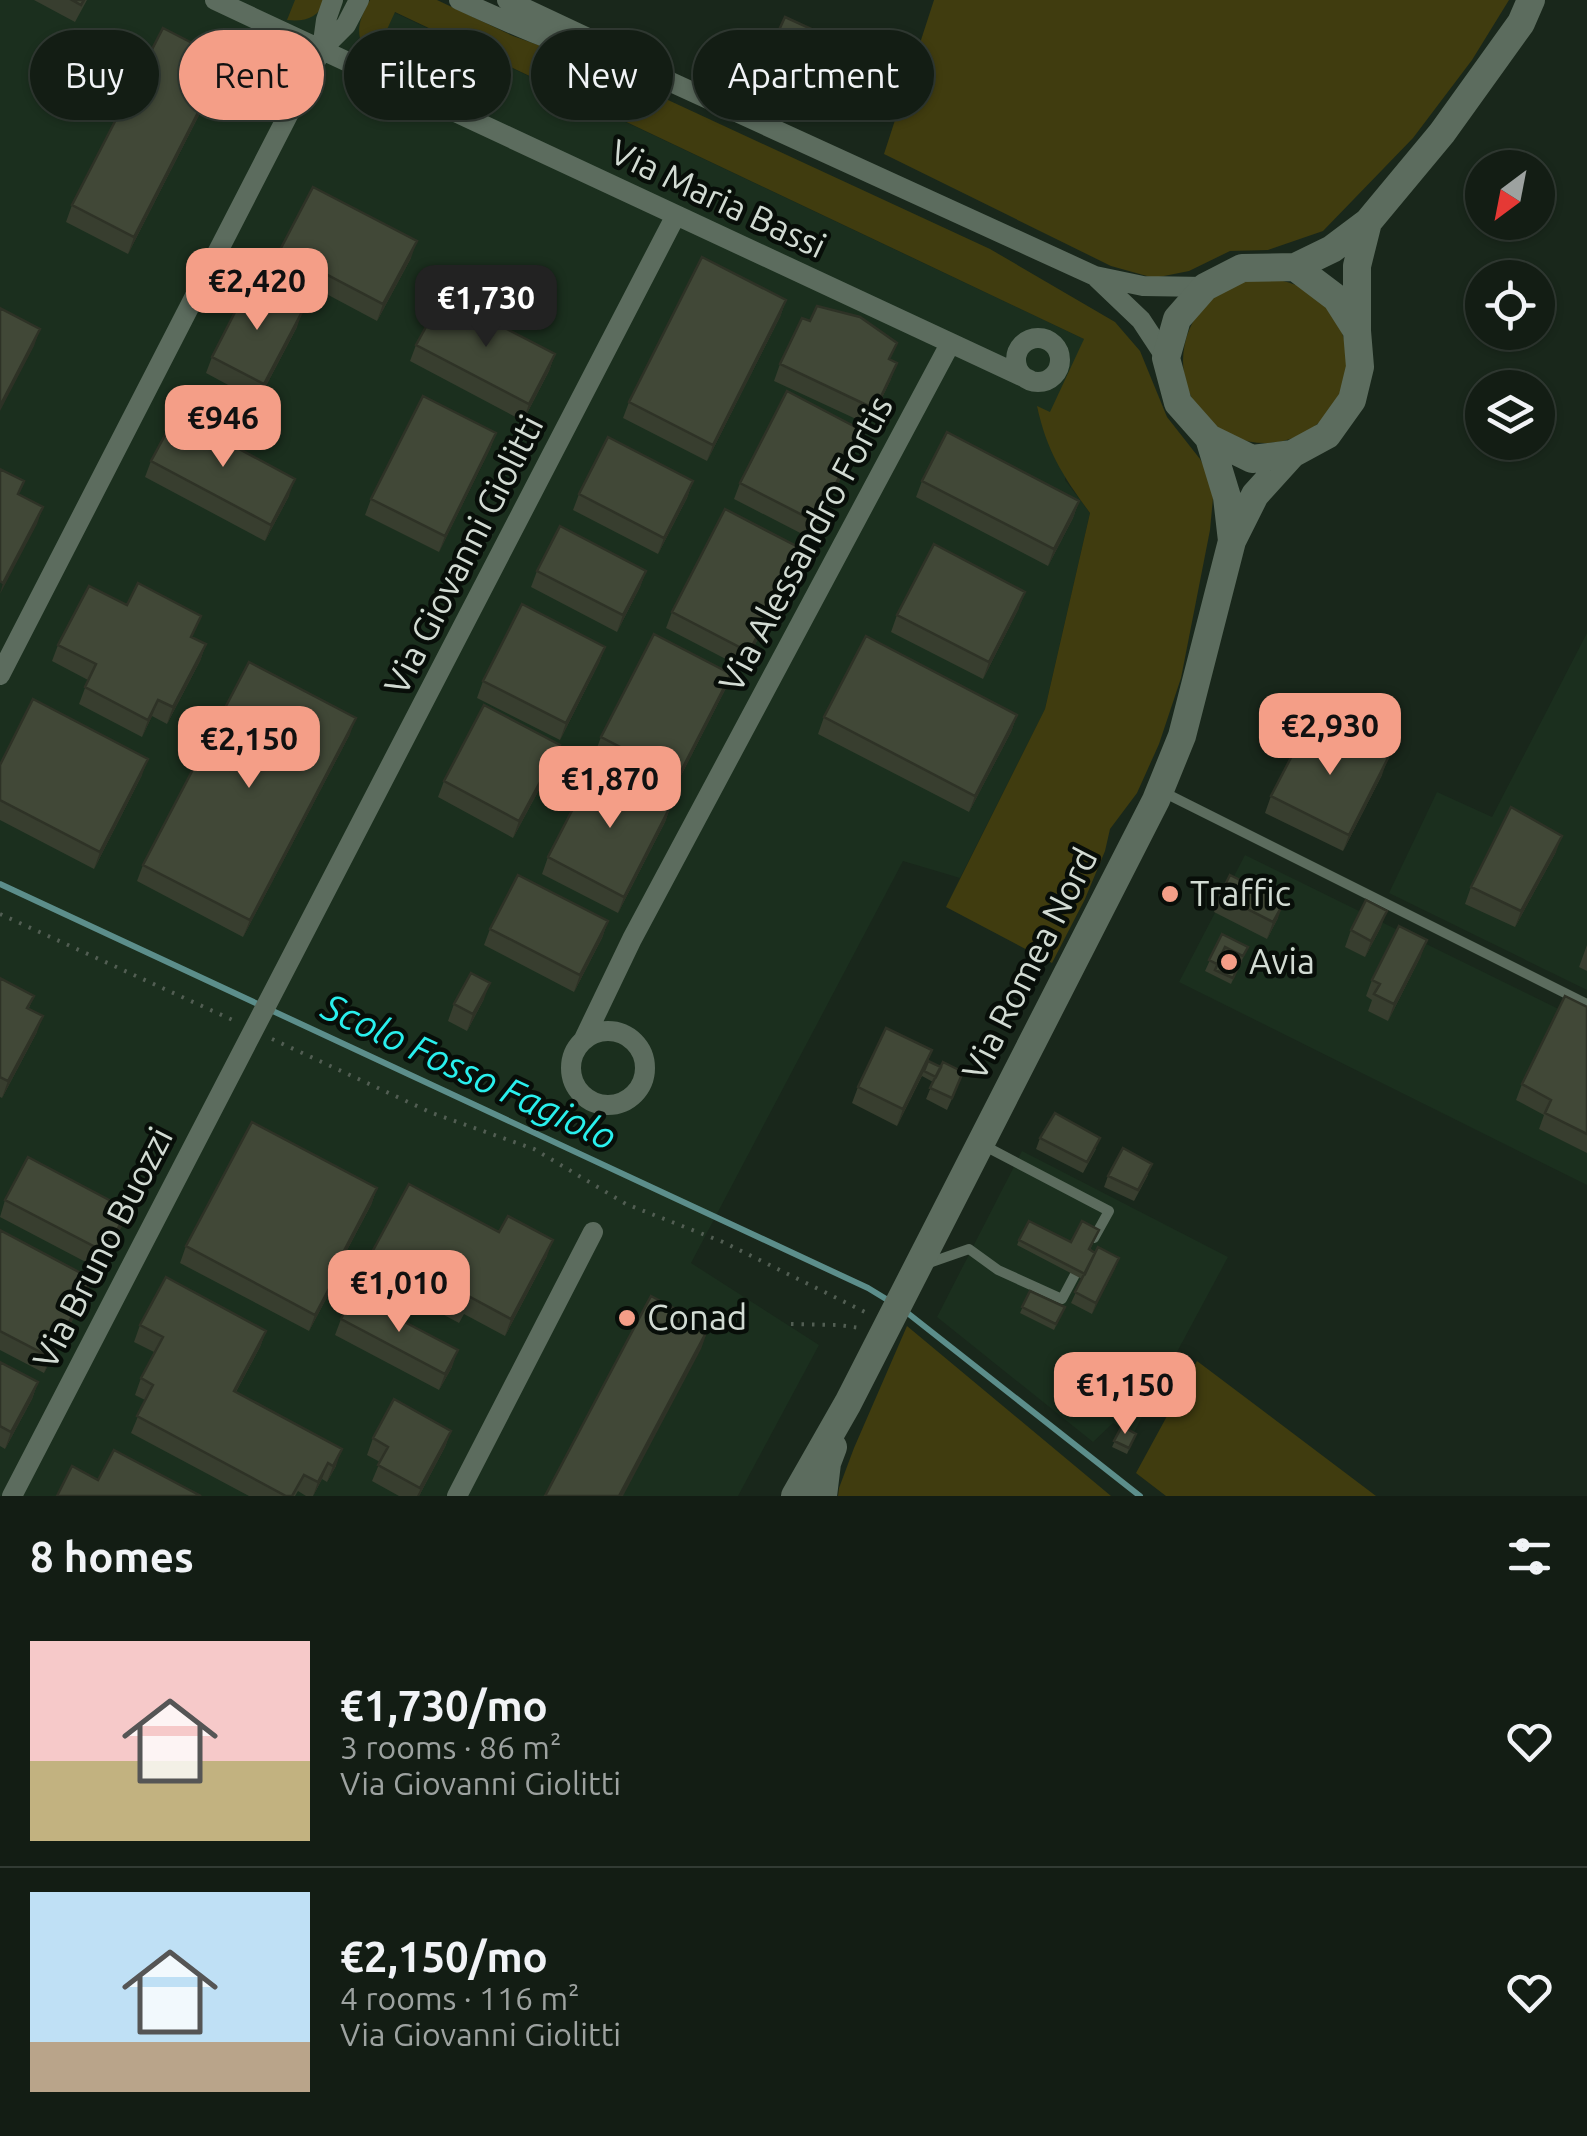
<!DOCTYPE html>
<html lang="en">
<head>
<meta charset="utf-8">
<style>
	:root { --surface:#131d14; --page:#202a22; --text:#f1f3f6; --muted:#9da2a0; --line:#323b34; --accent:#f49e87 }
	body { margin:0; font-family:Ubuntu,sans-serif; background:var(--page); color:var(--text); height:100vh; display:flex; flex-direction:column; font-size:38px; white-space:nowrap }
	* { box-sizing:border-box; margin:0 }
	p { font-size:32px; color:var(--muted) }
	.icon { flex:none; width:55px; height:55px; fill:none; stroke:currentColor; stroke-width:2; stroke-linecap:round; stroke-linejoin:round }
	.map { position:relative; height:1496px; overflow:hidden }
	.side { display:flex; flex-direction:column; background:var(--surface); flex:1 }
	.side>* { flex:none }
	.top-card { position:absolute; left:30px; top:30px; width:1000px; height:90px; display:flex; gap:20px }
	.needle { width:65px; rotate:212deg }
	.fabs { position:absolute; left:1465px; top:150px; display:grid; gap:20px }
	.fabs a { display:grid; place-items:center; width:90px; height:90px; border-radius:50%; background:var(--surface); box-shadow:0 2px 8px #0004,0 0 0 2px var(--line); font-size:50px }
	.price { position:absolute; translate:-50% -85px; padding:0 22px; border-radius:20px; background:var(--accent); color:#111; font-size:32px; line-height:65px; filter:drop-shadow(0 2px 5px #0008) }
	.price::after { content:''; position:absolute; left:50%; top:60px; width:30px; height:22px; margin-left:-15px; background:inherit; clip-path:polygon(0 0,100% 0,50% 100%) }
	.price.on { background:#222; color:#fff }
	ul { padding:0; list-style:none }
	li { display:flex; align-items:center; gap:30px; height:250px; padding:0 30px }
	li+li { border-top:2px solid var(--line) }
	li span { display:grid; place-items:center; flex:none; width:280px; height:200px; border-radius:0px; color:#555 }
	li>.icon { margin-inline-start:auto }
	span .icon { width:120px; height:120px; fill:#fffc; stroke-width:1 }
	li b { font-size:42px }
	h2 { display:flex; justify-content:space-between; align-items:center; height:120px; padding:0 30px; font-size:42px }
	.chip { padding:0 35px; border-radius:45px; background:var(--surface); box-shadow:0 2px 8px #0004,0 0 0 2px var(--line); font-size:35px; line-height:90px }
	.chip.on { background:var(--accent); color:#111 }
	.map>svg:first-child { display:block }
	.built { fill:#1b2f1e }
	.green { fill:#403c0f }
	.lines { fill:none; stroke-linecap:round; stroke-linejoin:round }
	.stream { stroke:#5c8e8b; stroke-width:6 }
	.path { stroke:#525e53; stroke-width:4; stroke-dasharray:2.5 8; stroke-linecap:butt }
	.service { stroke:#5c6c5e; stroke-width:10 }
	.minor { stroke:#5c6c5e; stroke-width:20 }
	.secondary { stroke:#5c6c5e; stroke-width:28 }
	.wall { fill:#383e2f }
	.shaded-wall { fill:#2e3226 }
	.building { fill:#414837; stroke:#2e3226; stroke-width:2.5 }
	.poi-dot { fill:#f49e87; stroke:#080e09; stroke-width:4 }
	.labels { text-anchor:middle; stroke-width:9; stroke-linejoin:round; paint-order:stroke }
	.street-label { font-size:35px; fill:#d2dbd3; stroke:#080e09 }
	.poi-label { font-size:35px; fill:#d2dbd3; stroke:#080e09; text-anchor:start }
	.water-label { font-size:38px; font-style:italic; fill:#29efed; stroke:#080e09 }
</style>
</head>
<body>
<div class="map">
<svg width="1587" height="1496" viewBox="0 0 1587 1496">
	<rect width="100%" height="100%" fill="#19271b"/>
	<path class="built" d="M0 0H368L1084 339 1065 480 1090 513 1045 709 960 878 903 861 691 1263 819 1345 738 1496H0Z
		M1587 633V990L1389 893 1437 792 1492 817Z
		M1245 855 1587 1023V1185L1179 982Z
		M1022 1151 1228 1257 1133 1434 1113 1423 1093 1442 937 1317Z"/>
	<path class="green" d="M295 0H326C318 18 305 22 287 20Z
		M370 0H437L513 36 586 62 990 249 1115 322 1140 351 1167 417 1200 459 1209 475 1213 498 1210 530 1181 678 1159 744 1137 793 1110 829 1105 851 1085 899 1052 963 946 907 1045 709 1090 513C1063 476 1047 452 1037 406L1050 412 1084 339 395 12 373 60C354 39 356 24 370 0Z
		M934 0H1509L1472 60 1413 138 1323 231 1268 250 1230 251 1189 271 1154 278 1111 266 884 154Z
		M1183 361a82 82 0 1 1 164 0a82 82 0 1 1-164 0Z
		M907 1326 1111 1496H838L839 1488 854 1448Z
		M1197 1361 1376 1496H1166L1136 1473Z"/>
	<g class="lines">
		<path class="stream" d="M0 884 868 1288 891 1302
			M905 1311 1140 1496"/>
		<path class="path" d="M0 914 237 1022
			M272 1039 432 1113 534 1149 626 1204 723 1242 867 1313
			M791 1324 839 1325 860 1328"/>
		<path class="service" d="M1161 791 1587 1004
			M983 1145 1109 1211 1094 1238
			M926 1264 969 1249 998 1270 1062 1299 1079 1267"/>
		<path class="minor" d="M215 0 1030 380
			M459 0C509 23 559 45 612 60
			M507 0 588 38 638 67 1095 276 1143 286 1205 287
			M322 49 346 25 359 0
			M1097 278 1141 320 1166 358
			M1016 360a22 22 0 1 1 44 0a22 22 0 1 1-44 0Z
			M0 675 322 49 326 20 333 0
			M571 1068a37 37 0 1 1 74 0a37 37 0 1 1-74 0Z
			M583 1041 632 939 950 344
			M12 1496 676 215
			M457 1496 593 1232"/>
		<path class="secondary" d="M1295 267 1336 298 1357 331 1360 367 1352 400 1327 435 1292 454 1252 459 1209 438 1178 403 1166 358 1177 319 1205 287 1242 268Z
			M1295 267 1332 249 1368 222 1442 133 1521 23 1531 0
			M1357 330V266L1368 222
			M1209 438 1227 497 1232 541
			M795 1496 848 1403 1156 800 1182 736 1232 541 1255 495 1292 454
			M823 1496 827 1463 833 1447"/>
	</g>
	<path class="wall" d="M34 0H87L75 22Z
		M829 37 814 72 770 52 774 41Z
		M219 76 128 254 66 222 72 205Z
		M280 250 411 258 377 321 274 266Z
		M786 300 780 317 707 461 623 418 629 402Z
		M297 327 258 401 206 373 212 357Z
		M416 345 555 354 549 371 523 421 410 361Z
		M891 360V379L869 425 774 381 780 364Z
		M496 433 490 449 439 552 365 515 371 499Z
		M857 447 810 538 734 499 740 483Z
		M151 461 289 496 265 541 145 477Z
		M693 481 687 498 658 554 573 510 579 494Z
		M922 481 1079 501 1073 518 1048 566 916 497Z
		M796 565 743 668 666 628 672 612Z
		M537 571H646L640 587 617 632 531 587Z
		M1019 608 983 679 891 632 897 615Z
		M193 638 206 644 200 661 167 724 152 716 142 737 79 704 88 680 52 661 58 645Z
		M605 647 599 663 560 740 477 698 483 681Z
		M731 674 725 690 672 793 595 753 601 737Z
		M1017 715 1011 732 969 812 818 734 824 717Z
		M350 734 243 937 137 881 143 865Z
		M560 745 554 762 513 838 438 797 444 781Z
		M0 765 142 775 94 869 0 820Z
		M1382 775 1343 851 1265 813 1271 796Z
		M671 805 665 822 618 913 542 874 548 857Z
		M1556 852 1515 927 1465 904 1471 887Z
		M1220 895 1278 918 1267 939 1214 912Z
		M608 921 602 938 574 992 484 945 490 929Z
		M1381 927 1365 957 1345 947 1351 930Z
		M1222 934 1248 947 1231 984 1205 971Z
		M1587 945V971L1579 967Z
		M1421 956 1388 1021 1368 1011 1372 1000 1366 996 1372 980Z
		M0 978 34 996 29 1008 37 1032 2 1098 0 1097Z
		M484 999 467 1031 448 1021 454 1004Z
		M1587 1007V1153L1539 1129 1544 1115 1516 1100 1522 1084Z
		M932 1050 928 1061 959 1083 947 1110 926 1099 933 1082 922 1076 897 1126 852 1103 858 1087Z
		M1040 1138 1096 1149 1083 1173 1036 1149Z
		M1148 1175 1134 1201 1104 1187 1108 1176Z
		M377 1188 371 1205 337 1269 339 1270 333 1286 309 1331 180 1263 186 1246Z
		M5 1200 122 1226 99 1269 0 1217Z
		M0 1230 86 1295 44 1373 0 1350Z
		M1097 1235 1090 1250 1095 1253 1119 1258 1092 1314 1071 1303 1082 1279 1017 1245 1019 1240 1071 1242Z
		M370 1256H547L505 1336 464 1314 459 1323 364 1272Z
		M1030 1291 1065 1307 1054 1330 1020 1313Z
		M341 1319 452 1367 439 1390 335 1335Z
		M140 1325 266 1331 260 1347 236 1392 336 1466 327 1482 322 1479 313 1496H306L298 1491 295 1496H249L131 1433 145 1400 135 1395 141 1378 154 1352 134 1342Z
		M0 1362 38 1382 32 1399 5 1449 0 1446Z
		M1122 1426 1136 1434 1127 1454 1112 1447Z
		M451 1431 445 1447 419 1496H399L372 1481 380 1462 367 1455 373 1438Z"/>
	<path class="shaded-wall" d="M225 60 219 76 128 254 134 237Z
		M417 241 411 258 377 321 383 304Z
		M786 300 780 317 707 461 713 445Z
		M303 310 297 327 258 401 264 384Z
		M40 329 34 346 0 411V406Z
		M555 354 549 371 523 421 529 404Z
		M897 363 891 379 869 425 875 409Z
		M863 431 857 447 810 538 816 522Z
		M496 433 490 449 439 552 445 536Z
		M295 479 289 496 265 541 271 525Z
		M693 481 687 498 658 554 664 538Z
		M1079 501 1073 518 1048 566 1054 549Z
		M43 507 37 524 0 594 3 583Z
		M802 549 796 565 743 668 749 652Z
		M646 571 640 587 617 632 623 615Z
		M1025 592 1019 608 983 679 989 662Z
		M206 644 200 661 167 724 173 707Z
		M605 647 599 663 560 740 566 723Z
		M731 674 725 690 672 793 678 777Z
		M158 700 152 716 142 737 148 720Z
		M1017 715 1011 732 969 812 975 796Z
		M356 718 350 734 243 937 250 920Z
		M560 745 554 762 513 838 519 821Z
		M1388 758 1382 775 1343 851 1349 835Z
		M148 759 142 775 94 869 100 852Z
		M671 805 665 822 618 913 624 897Z
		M1562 836 1556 852 1515 927 1521 911Z
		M1284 902 1278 918 1267 939 1273 922Z
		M1387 911 1381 927 1365 957 1371 941Z
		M608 921 602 938 574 992 580 975Z
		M1427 940 1421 956 1388 1021 1394 1004Z
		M490 983 484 999 467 1031 473 1014Z
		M43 1016 37 1032 2 1098 8 1081Z
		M932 1050 926 1067 897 1126 903 1109Z
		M377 1188 371 1205 329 1284 335 1268Z
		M128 1210 122 1226 99 1269 105 1252Z
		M553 1240 547 1256 505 1336 511 1319Z
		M1119 1258 1115 1269 1092 1314 1096 1303Z
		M339 1270 333 1286 309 1331 315 1315Z
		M92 1279 86 1295 44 1373 50 1357Z
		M709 1327 701 1349 623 1496H619Z
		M266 1331 260 1347 227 1408 234 1391Z
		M458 1350 452 1367 439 1390 445 1374Z
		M38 1382 32 1399 5 1449 11 1432Z
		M451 1431 445 1447 419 1496H417Z
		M342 1449 336 1466 327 1482 333 1466Z
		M328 1463 322 1479 313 1496 318 1482Z"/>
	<path class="building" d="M72 0H84L81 5Z
		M785 17 829 37 818 61 774 41Z
		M163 28 225 60 134 237 72 205Z
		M313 187 417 241 383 304 280 250Z
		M702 257 786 300 713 445 629 402Z
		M250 283 303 310 264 384 212 357Z
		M443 296 555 354 529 404 416 345Z
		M817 306 860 317 897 343 889 359 897 363 875 409 780 364 802 318 810 321Z
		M0 308 40 329 0 406Z
		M787 391 863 431 816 522 740 483Z
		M423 396 496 433 445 536 371 499Z
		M176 415 295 479 271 525 151 461Z
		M947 432 1079 501 1054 549 922 481Z
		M608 437 693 481 664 538 579 494Z
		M0 469 24 481 18 494 43 507 3 583 0 581Z
		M725 509 802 549 749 652 672 612Z
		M560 526 646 571 623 615 537 571Z
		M934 544 1025 592 989 662 897 615Z
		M138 583 201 616 191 637 206 644 173 707 158 700 148 720 85 687 96 664 58 645 89 586 127 605Z
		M522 604 605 647 566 723 483 681Z
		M654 634 731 674 678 777 601 737Z
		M866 636 1017 715 975 796 824 717Z
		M249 662 356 718 250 920 143 865Z
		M33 699 148 759 100 852 0 800V765Z
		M484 705 560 745 519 821 444 781Z
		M1310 721 1388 758 1349 835 1271 796Z
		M595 766 671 805 624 897 548 857Z
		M1511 807 1562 836 1521 911 1471 887Z
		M518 875 608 921 580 975 490 929Z
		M1230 875 1284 902 1273 922 1220 895Z
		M1366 900 1387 911 1371 941 1351 930Z
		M1399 926 1427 940 1394 1004 1374 994 1380 984 1372 980Z
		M1222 934 1248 947 1243 956 1225 947 1217 964 1209 960Z
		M1223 952 1241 961 1233 978 1215 970Z
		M471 973 490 983 473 1014 454 1004Z
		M0 978 34 996 27 1008 43 1016 8 1081 0 1077Z
		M1565 996 1587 1007V1134L1545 1113 1551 1100 1522 1084Z
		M886 1028 932 1050 903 1109 858 1087Z
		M928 1061 941 1067 936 1077 924 1071Z
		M943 1062 963 1072 952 1098 930 1088Z
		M1055 1113 1100 1138 1087 1162 1040 1138Z
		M252 1122 377 1188 335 1268 339 1270 315 1315 186 1246Z
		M1123 1148 1152 1164 1138 1190 1108 1176Z
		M28 1157 128 1210 105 1252 5 1200Z
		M409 1184 499 1232 508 1216 553 1240 511 1319 470 1297 465 1306 370 1256Z
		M1029 1221 1071 1242 1082 1221 1099 1230 1089 1249 1095 1253 1085 1274 1019 1240Z
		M0 1230 92 1279 50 1357 0 1331Z
		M1098 1247 1119 1258 1096 1303 1075 1292Z
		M166 1277 266 1331 234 1391 342 1449 333 1466 328 1463 318 1482 304 1475 292 1496H286L137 1416 153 1385 141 1378 163 1337 140 1325Z
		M1030 1291 1065 1307 1056 1324 1022 1307Z
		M353 1295 458 1350 445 1374 341 1319Z
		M651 1296 709 1327 619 1496H545Z
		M0 1362 38 1382 11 1432 0 1426Z
		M394 1399 451 1431 420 1488 378 1465 388 1447 373 1438Z
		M1122 1426 1136 1434 1129 1448 1114 1441Z
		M114 1450 201 1496H57L72 1466 98 1480Z"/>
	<g class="poi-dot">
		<circle cx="1170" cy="894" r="10"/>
		<circle cx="1229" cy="962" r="10"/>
		<circle cx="627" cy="1318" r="10"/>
	</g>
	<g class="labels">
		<g class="street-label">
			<text transform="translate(718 199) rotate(25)" y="12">Via Maria Bassi</text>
			<text transform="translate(806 544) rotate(-62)" y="12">Via Alessandro Fortis</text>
			<text transform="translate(464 555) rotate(-63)" y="12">Via Giovanni Giolitti</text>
			<text transform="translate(1030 964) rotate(-63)" y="12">Via Romea Nord</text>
			<text transform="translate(103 1248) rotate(-63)" y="12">Via Bruno Buozzi</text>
		</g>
		<g class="poi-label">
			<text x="1190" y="906">Traffic</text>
			<text x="1249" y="974">Avia</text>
			<text x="647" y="1330">Conad</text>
		</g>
		<g class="water-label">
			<text transform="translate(469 1072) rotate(25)" y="13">Scolo Fosso Fagiolo</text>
		</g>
	</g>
</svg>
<div class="fabs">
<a><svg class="needle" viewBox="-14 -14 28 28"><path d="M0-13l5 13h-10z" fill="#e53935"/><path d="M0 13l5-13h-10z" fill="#9da2a0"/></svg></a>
<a><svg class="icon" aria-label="locate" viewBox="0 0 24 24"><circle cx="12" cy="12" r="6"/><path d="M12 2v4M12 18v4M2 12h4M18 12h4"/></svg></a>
<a><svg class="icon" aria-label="layers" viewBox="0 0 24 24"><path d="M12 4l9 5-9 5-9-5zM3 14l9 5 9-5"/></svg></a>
</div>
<b class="price" style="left:257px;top:333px">€2,420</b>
<b class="price on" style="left:486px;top:350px">€1,730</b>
<b class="price" style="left:223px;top:470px">€946</b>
<b class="price" style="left:1330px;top:778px">€2,930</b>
<b class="price" style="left:249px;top:791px">€2,150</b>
<b class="price" style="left:610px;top:831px">€1,870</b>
<b class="price" style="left:399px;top:1335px">€1,010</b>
<b class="price" style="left:1125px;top:1437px">€1,150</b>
<div class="top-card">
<a class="chip">Buy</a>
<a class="chip on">Rent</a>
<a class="chip">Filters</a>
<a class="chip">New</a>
<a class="chip">Apartment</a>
</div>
</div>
<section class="side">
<h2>8 homes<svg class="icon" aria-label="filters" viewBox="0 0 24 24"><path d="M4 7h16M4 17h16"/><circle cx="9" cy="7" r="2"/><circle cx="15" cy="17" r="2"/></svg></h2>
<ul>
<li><span style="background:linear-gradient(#f6c9c9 60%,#c2b280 0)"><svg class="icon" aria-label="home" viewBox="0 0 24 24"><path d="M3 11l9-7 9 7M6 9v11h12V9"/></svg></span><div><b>€1,730/mo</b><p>3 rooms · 86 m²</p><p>Via Giovanni Giolitti</p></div><svg class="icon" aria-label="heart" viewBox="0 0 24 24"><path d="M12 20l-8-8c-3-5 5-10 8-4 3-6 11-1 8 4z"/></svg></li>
<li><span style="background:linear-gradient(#bfe0f5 75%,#b9a48a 0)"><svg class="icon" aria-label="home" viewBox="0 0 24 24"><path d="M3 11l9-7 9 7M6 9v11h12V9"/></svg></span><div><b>€2,150/mo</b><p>4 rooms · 116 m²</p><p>Via Giovanni Giolitti</p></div><svg class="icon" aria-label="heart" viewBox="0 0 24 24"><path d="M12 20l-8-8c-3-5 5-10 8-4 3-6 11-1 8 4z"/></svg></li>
</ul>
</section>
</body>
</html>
